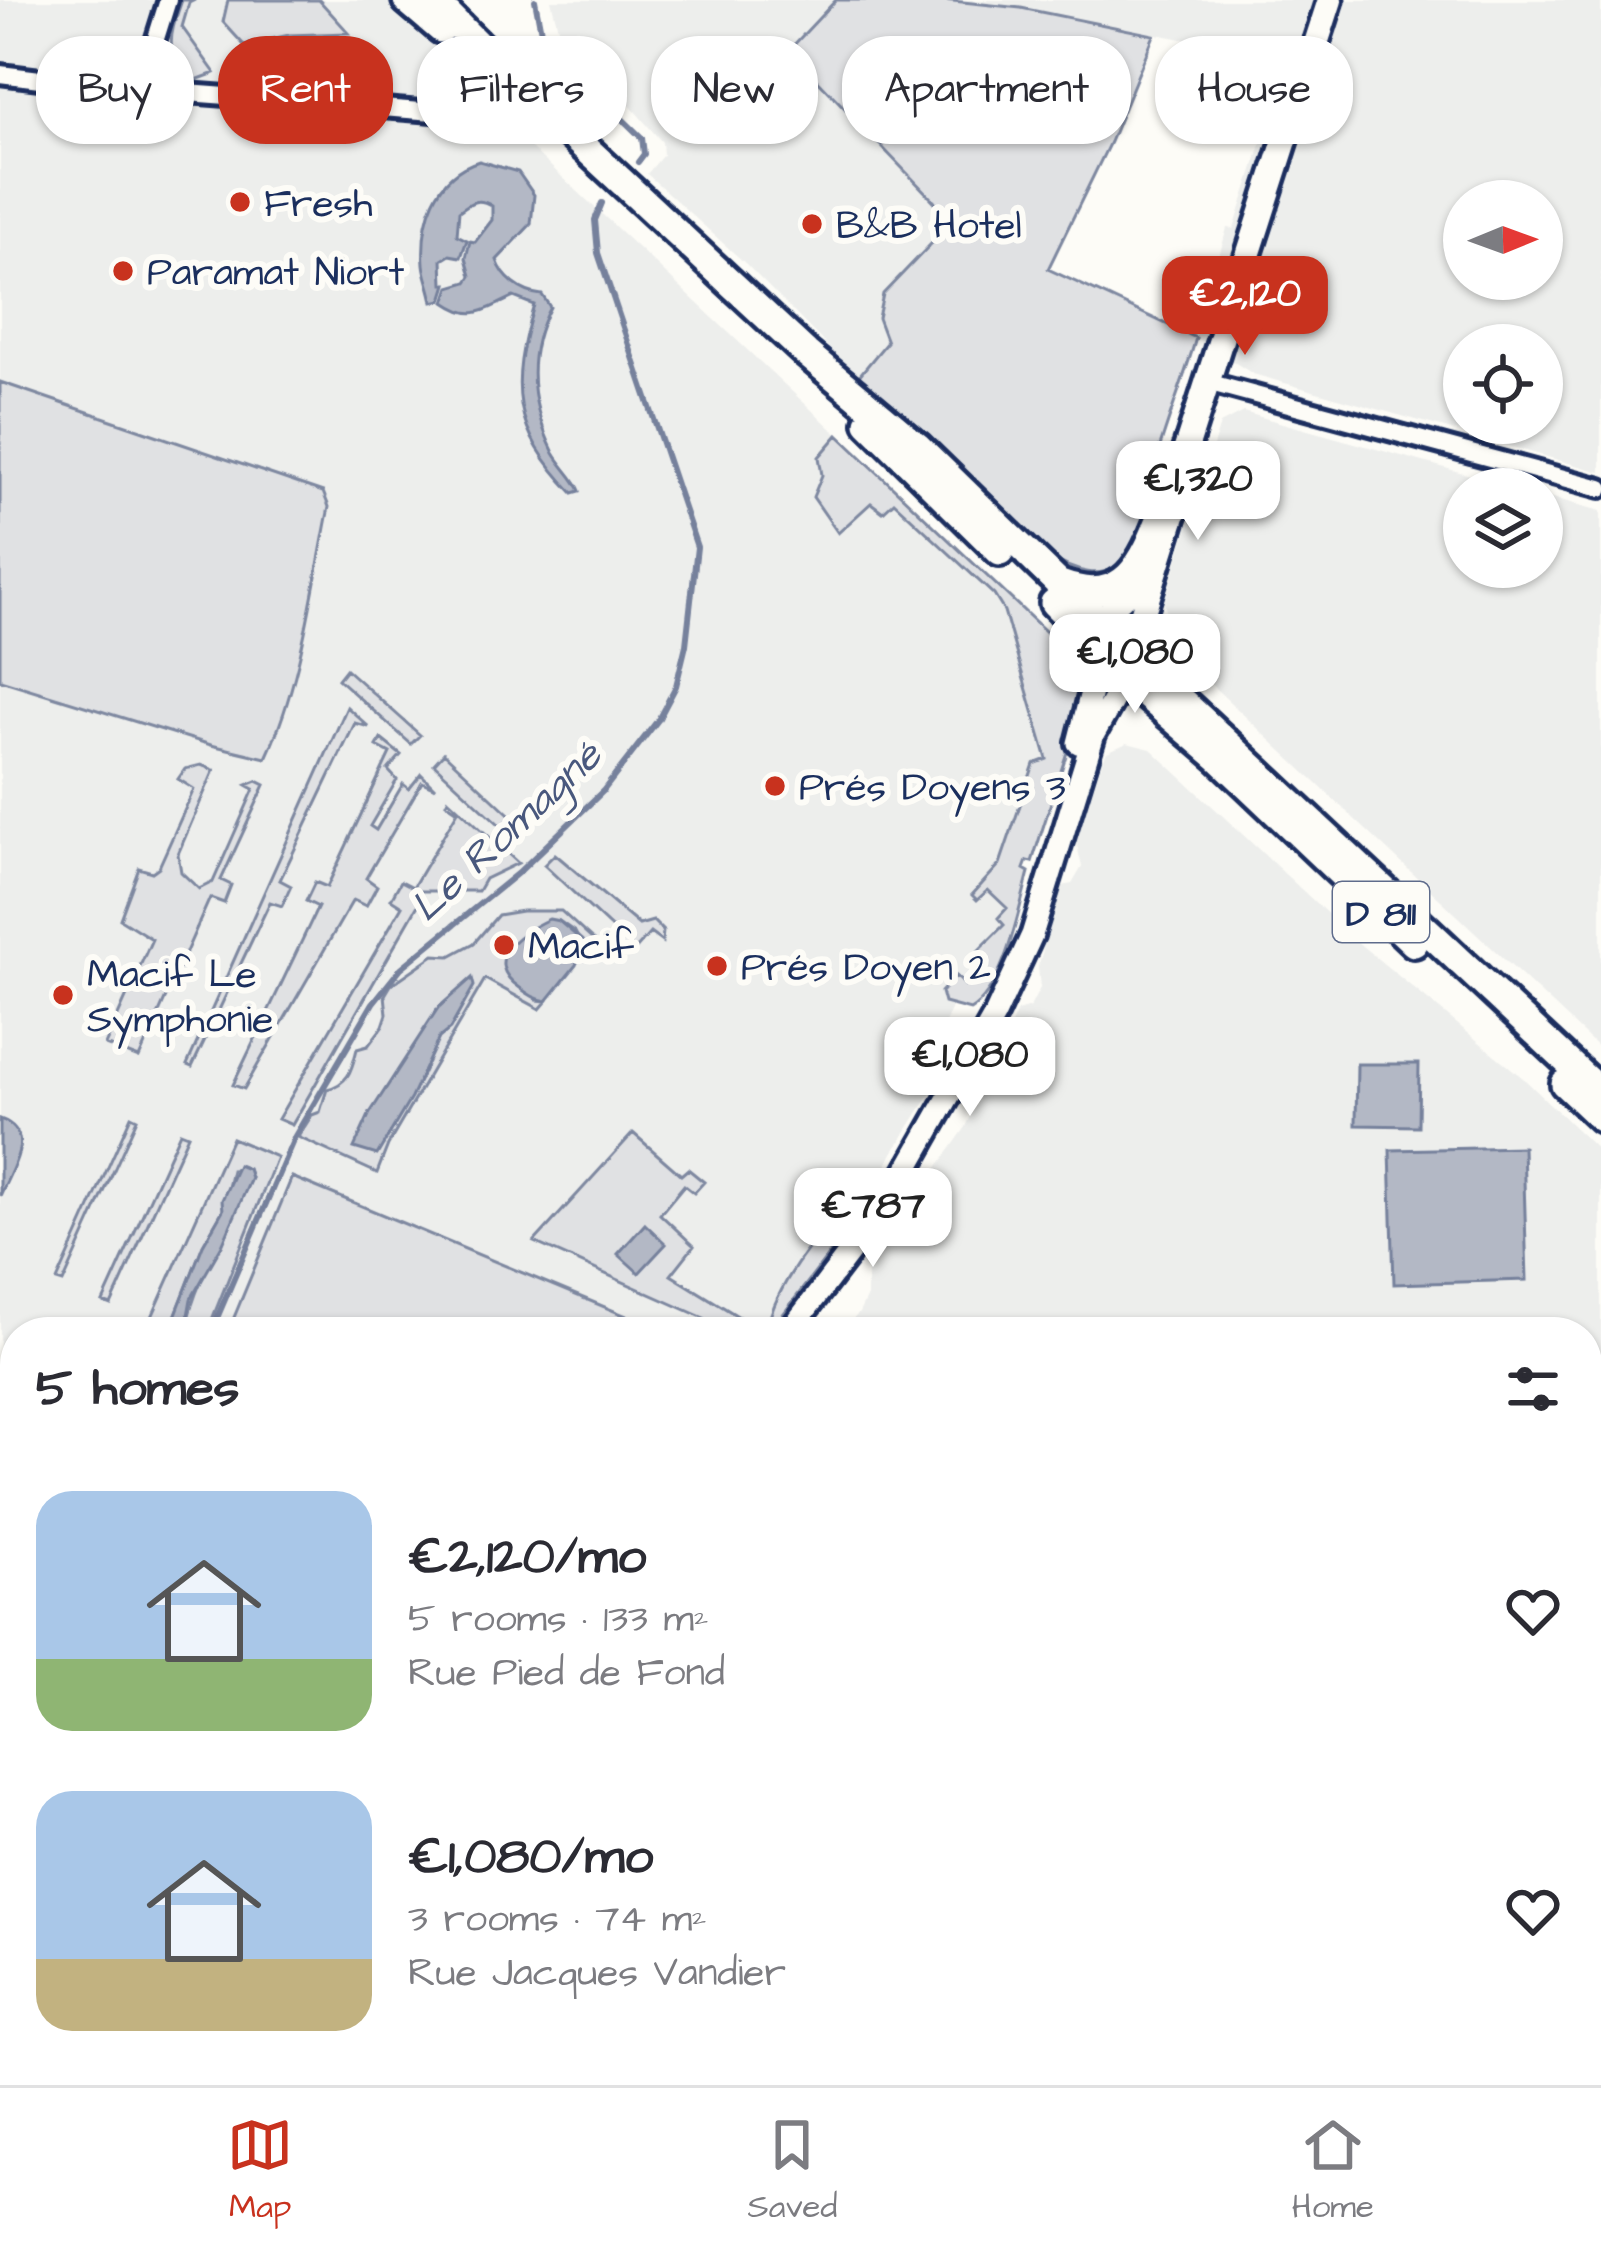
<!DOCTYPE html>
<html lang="en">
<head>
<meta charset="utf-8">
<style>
	:root { --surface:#fff; --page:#f2f2f3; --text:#2b2b33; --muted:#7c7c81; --line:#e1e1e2; --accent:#c8321e }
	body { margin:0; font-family:"Architects Daughter",sans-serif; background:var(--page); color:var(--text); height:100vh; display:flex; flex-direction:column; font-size:45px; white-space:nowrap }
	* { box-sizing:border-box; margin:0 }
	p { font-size:39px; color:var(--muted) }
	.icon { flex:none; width:66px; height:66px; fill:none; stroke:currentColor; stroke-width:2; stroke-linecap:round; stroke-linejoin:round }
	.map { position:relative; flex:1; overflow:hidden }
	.details { position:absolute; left:0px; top:1317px; width:1602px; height:768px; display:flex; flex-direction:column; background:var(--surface); border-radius:48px 48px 0 0; box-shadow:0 3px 9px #0004 }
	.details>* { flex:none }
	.hud { position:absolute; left:36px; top:36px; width:1530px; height:108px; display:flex; gap:24px }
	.needle { width:78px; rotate:89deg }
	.tools { position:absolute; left:1443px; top:180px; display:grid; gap:24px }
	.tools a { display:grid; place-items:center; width:120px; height:120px; border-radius:50%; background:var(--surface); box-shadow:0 3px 9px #0004; font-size:60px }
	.price { position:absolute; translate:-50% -102px; padding:0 27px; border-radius:24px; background:#fff; color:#222; font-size:39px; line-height:78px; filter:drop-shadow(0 3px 6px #0008) }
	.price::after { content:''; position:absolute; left:50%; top:72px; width:36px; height:27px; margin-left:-18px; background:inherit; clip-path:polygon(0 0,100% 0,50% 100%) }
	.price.on { background:var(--accent); color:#fff }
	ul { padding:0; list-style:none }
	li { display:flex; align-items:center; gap:36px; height:300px; padding:0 36px }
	li span { display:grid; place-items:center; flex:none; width:336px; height:240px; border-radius:36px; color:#555 }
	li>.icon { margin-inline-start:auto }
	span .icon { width:144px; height:144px; fill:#fffc; stroke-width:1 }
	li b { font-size:51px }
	h2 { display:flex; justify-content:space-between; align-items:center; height:144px; padding:0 36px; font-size:51px }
	.chip { padding:0 42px; border-radius:48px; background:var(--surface); box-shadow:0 3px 9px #0004; font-size:42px; line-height:108px }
	.chip.on { background:var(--accent); color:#fff }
	.tab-bar { display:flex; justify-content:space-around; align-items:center; height:168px; border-top:3px solid var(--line); background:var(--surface); font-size:33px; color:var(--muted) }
	.tab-bar a { display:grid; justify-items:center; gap:6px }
	.tab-bar .on { color:var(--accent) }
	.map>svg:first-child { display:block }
	.built { fill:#edeeec; fill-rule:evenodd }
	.green { fill:#e0e1e3; stroke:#7e88a0; stroke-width:3 }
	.water { fill:#b3b8c5; stroke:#76819c; stroke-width:3 }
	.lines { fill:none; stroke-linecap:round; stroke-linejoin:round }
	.stream { stroke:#76819c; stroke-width:6 }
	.minor-casing { stroke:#1b2f5e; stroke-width:26 }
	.tertiary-casing { stroke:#1b2f5e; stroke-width:30 }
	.secondary-casing { stroke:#1b2f5e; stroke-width:33 }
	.primary-casing { stroke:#1b2f5e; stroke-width:36 }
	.minor { stroke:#fdfcf7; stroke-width:16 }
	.tertiary { stroke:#fdfcf7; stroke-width:21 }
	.secondary { stroke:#fdfcf7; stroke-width:24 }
	.primary { stroke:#fdfcf7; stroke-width:27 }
	.poi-dot { fill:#c8321e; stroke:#fdfcf7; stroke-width:4.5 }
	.labels { text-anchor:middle; stroke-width:12; stroke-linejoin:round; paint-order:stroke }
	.shield { fill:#fdfcf7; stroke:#5f6c8c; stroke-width:3 }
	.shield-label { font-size:36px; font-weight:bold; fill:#1b2f5e }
	.poi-label { font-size:39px; fill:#1b2f5e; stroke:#fdfcf7; text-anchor:start }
	.water-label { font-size:42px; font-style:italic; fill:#49587d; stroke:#fdfcf7 }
</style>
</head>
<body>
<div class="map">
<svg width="1601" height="2085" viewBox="0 0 1601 2085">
	<rect width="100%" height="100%" fill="#fdfcf7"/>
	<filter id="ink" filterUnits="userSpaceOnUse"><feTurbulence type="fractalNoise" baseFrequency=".00833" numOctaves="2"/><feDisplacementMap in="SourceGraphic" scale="24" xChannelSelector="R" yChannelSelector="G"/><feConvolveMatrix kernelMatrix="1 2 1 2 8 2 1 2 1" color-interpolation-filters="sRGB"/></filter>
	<g filter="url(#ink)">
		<path class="built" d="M0 0H429L535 101 515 133 1073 654 1082 666 1083 702 1032 862 1027 861 1024 869 1029 872 1014 927 987 994 970 1010 952 1007 936 1044 949 1064 893 1153 863 1210 770 1332H664L292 1177 228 1332H15V1768L0 1762V680L211 745 266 757 299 659 329 507 323 492 0 382Z
			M551 0H836L789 50 954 221 883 294 878 318 887 342 858 377 746 264 647 174 663 155 662 142 627 102 616 100 589 74 592 48 577 29 559 32Z
			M943 0H1601V472L1253 374 1196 338 1227 228 1234 229 1286 67 1281 58 1021 8ZM1464 201H1542V279H1464ZM1464 345H1542V423H1464Z
			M1243 412 1521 489H1464V567H1542V495L1601 511V1050L1185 660 1175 644 1164 603 1220 424Z
			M1127 743 1151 749 1362 946 1523 1078 1601 1153V1839L1587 1864V1332H841L859 1313 867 1296V1266L966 1127 1017 1011 1030 1007 1040 988 1038 967 1062 886 1072 884 1082 867 1076 841 1102 762 1107 752Z"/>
		<path class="green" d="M182 0H195L189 3 182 27 215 73 196 80C161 55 170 35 182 0Z
			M228 0H319L349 33 289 35 244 45 223 22Z
			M836 0H943L1021 8 1154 35 1110 142 1048 269 1196 338C1183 382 1165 426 1153 470 1146 497 1144 537 1126 559 1105 583 1071 571 1050 556L858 377 887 342 878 318 883 294 953 221 789 50Z
			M446 69 460 80 468 79 487 97 485 100C465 104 454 108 438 93Z
			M0 382 323 492 329 507C312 590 302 680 266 758L211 745 0 680Z
			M838 435 1082 666 1083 702 1032 862 1027 861 1024 869 1029 872C1019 909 1004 990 970 1010L944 1003 941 992 956 976 965 985 989 960 979 950 1004 925 998 918 1007 908 988 890 977 900 972 895 1000 864 1034 764 1047 759 1004 611 994 595 894 502 883 512 871 503 838 533 813 497 822 475 819 457Z
			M346 669 420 735 411 744 338 679Z
			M347 707 369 727 355 723 280 880 291 886 282 906 270 902 192 1067 187 1065Z
			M381 739 401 755 388 770 397 780 370 826 376 830 403 784 409 789 421 774 435 788 422 782 366 878 377 886 366 906 353 900 244 1089 233 1085 318 907 306 901 315 882 327 887 390 753 377 746Z
			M444 753 523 827 513 837 434 764Z
			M201 765 214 770 178 854 181 872 199 889 213 882 254 789 247 785 257 781 265 785 221 880 231 885 224 903 210 898 139 1058 105 1045 152 939 120 919 139 868 152 872 159 867 194 789 178 779 185 769Z
			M448 799 518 863 485 879 478 891H417L422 898 292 1125 278 1119 402 906 391 899 401 881 413 887 458 811 446 803Z
			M555 854 639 925 653 921 663 931 662 942 650 933 635 950 544 865Z
			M522 911H561L597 944 585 960 580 956 584 949 575 932 559 921 505 951 537 1000 547 1001 540 1009 485 979 388 1145 377 1173 298 1137 312 1115 320 1112 327 1089C350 1083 352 1068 357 1049L368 1046 383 1026 387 1014 385 995 391 985 434 955 450 956 474 943 498 915Z
			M131 1116 137 1119 63 1283 57 1281Z
			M180 1132 188 1135 111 1305 103 1302Z
			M633 1133 681 1175 688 1169 704 1182 694 1193 684 1185 660 1214 694 1246 671 1275 744 1320 735 1331 721 1332 699 1325 704 1318 534 1242Z
			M232 1138 277 1157 207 1332H185C195 1278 229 1229 251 1178L248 1169 232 1170 223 1210 203 1245 169 1332H149L152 1317Z
			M292 1177 648 1325 664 1332H228Z
			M858 1204 863 1210 771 1330 767 1328C776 1288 813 1236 844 1211L850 1215Z
			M15 1645V1708L5 1716 11 1746 15 1745V1763L0 1756V1679Z
			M15 1841V2004L0 2001V1899Z"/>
		<path class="water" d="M479 161 518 172 534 195 531 224 497 260C503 278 521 293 542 295L550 307C524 356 530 405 554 453 562 467 576 479 580 491L573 493C512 429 509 388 534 305L514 297C485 309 475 323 445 302L450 287 467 282 471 276 466 258 470 241 475 242 492 220V206C478 197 471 202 459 211L457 235 467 240 461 257 450 255 442 260 443 284H447L442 300 433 302C431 288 425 276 424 264 421 220 434 175 479 161Z
			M549 919 559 921 585 943 576 965 547 1001C535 999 530 995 520 988 480 960 519 933 549 919Z
			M472 978 474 986 450 1029 439 1038 411 1098 377 1155 354 1148 370 1113 438 1008Z
			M1357 1064H1419L1418 1126 1356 1125Z
			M0 1119C38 1133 11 1169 0 1196Z
			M1523 1147 1527 1280 1394 1284 1390 1150Z
			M238 1165 248 1169 251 1178 222 1245 191 1299 185 1332H169L203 1245 223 1210 222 1200Z
			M645 1224 666 1244 639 1273 618 1254Z"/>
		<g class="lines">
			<path class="stream" d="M535 0 543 42 642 138 644 154 638 162
				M211 1332 295 1136 373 1003 401 968 519 872 603 791 658 720 676 686 686 645 697 547 598 253 595 220 602 203
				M0 1859 15 1820"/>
			<defs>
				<path id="minor" d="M0 74 112 88 143 80 174 92 447 113 496 105 521 88
					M143 80 168 0
					M1207 382 1601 488
					M712 2070 735 2085
					M1095 2070 1121 2085
					M1287 2070 1301 2085
					M1355 2070V2085
					M948 2085 960 2070
					M1029 2085 1040 2070"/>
				<path id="tertiary" d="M1078 743 1102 649
					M789 1332 891 1198 995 1015 1032 935 1094 734 1127 675
					M1587 1925 1601 1903
					M0 2025 15 2028
					M161 2070 208 2085
					M556 2085 559 2070
					M1486 2085 1495 2070"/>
				<path id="secondary" d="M1167 508 1330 0
					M1106 624 1115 604 1145 575
					M1135 652 1139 625 1178 500"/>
				<path id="primary" d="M407 0 441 29
					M433 0 521 88 806 353 917 446 1059 584 1121 637 1167 687 1601 1093
					M869 423 1000 552
					M1060 584C1135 612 1148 546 1171 492
					M1054 603 1145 694 1218 757 1414 943
					M1565 1084 1601 1118"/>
			</defs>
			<use href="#minor" class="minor-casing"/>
			<use href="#tertiary" class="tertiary-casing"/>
			<use href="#secondary" class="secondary-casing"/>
			<use href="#primary" class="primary-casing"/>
			<use href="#minor" class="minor"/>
			<use href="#tertiary" class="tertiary"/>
			<use href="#secondary" class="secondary"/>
			<use href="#primary" class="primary"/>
		</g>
	</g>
	<g class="poi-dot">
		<circle cx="240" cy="202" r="12"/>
		<circle cx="812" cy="224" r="12"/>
		<circle cx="123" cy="271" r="12"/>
		<circle cx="775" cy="786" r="12"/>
		<circle cx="504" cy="945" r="12"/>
		<circle cx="717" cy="966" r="12"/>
		<circle cx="63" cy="995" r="12"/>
	</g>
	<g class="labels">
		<rect class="shield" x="1333" y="882" width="96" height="60" rx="9"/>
		<g class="shield-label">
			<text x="1381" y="925">D 811</text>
		</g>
		<g class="poi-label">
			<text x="264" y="216">Fresh</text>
			<text x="836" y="238">B&amp;B Hotel</text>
			<text x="147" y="285">Paramat Niort</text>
			<text x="799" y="800">Prés Doyens 3</text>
			<text x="528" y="959">Macif</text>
			<text x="741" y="980">Prés Doyen 2</text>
			<text x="87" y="987">Macif Le<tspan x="87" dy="45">Symphonie</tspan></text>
		</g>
		<g class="water-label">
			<text transform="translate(505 830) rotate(-43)" y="15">Le Romagné</text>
		</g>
	</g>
</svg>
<div class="tools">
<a><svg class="needle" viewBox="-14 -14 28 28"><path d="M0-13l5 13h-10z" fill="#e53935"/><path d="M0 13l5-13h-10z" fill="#7c7c81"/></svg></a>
<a><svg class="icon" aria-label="locate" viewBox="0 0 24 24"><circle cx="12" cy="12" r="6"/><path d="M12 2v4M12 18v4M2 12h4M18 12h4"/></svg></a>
<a><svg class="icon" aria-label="layers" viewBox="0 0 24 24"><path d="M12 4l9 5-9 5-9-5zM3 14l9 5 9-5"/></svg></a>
</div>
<b class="price on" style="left:1245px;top:358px">€2,120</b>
<b class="price" style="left:1198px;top:543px">€1,320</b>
<b class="price" style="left:1135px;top:716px">€1,080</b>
<b class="price" style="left:970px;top:1119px">€1,080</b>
<b class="price" style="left:873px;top:1270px">€787</b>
<div class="hud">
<a class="chip">Buy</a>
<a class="chip on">Rent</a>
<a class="chip">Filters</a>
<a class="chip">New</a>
<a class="chip">Apartment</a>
<a class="chip">House</a>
</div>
<section class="details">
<h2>5 homes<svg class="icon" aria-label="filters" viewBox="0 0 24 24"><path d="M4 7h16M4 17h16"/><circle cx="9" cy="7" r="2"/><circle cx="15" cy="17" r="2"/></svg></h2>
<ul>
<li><span style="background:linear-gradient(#a9c7e8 70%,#8fb573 0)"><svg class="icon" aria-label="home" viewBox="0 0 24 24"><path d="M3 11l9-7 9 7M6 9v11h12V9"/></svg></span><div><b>€2,120/mo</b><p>5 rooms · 133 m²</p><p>Rue Pied de Fond</p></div><svg class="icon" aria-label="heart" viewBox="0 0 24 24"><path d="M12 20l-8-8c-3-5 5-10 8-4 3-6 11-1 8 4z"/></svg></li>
<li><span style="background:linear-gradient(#a9c7e8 70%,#c2b280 0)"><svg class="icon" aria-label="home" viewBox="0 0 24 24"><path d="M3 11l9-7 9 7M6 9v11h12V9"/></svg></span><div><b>€1,080/mo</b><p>3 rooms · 74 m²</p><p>Rue Jacques Vandier</p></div><svg class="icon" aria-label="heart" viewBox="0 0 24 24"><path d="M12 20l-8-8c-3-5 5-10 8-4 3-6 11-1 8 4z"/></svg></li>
</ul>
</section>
</div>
<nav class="tab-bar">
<a class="on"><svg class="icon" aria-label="map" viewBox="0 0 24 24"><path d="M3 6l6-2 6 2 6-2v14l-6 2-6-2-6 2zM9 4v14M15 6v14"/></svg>Map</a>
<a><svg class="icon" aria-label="saved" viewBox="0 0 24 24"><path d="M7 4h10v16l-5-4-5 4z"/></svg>Saved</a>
<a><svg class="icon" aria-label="home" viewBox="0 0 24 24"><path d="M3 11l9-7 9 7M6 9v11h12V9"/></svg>Home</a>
</nav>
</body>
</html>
